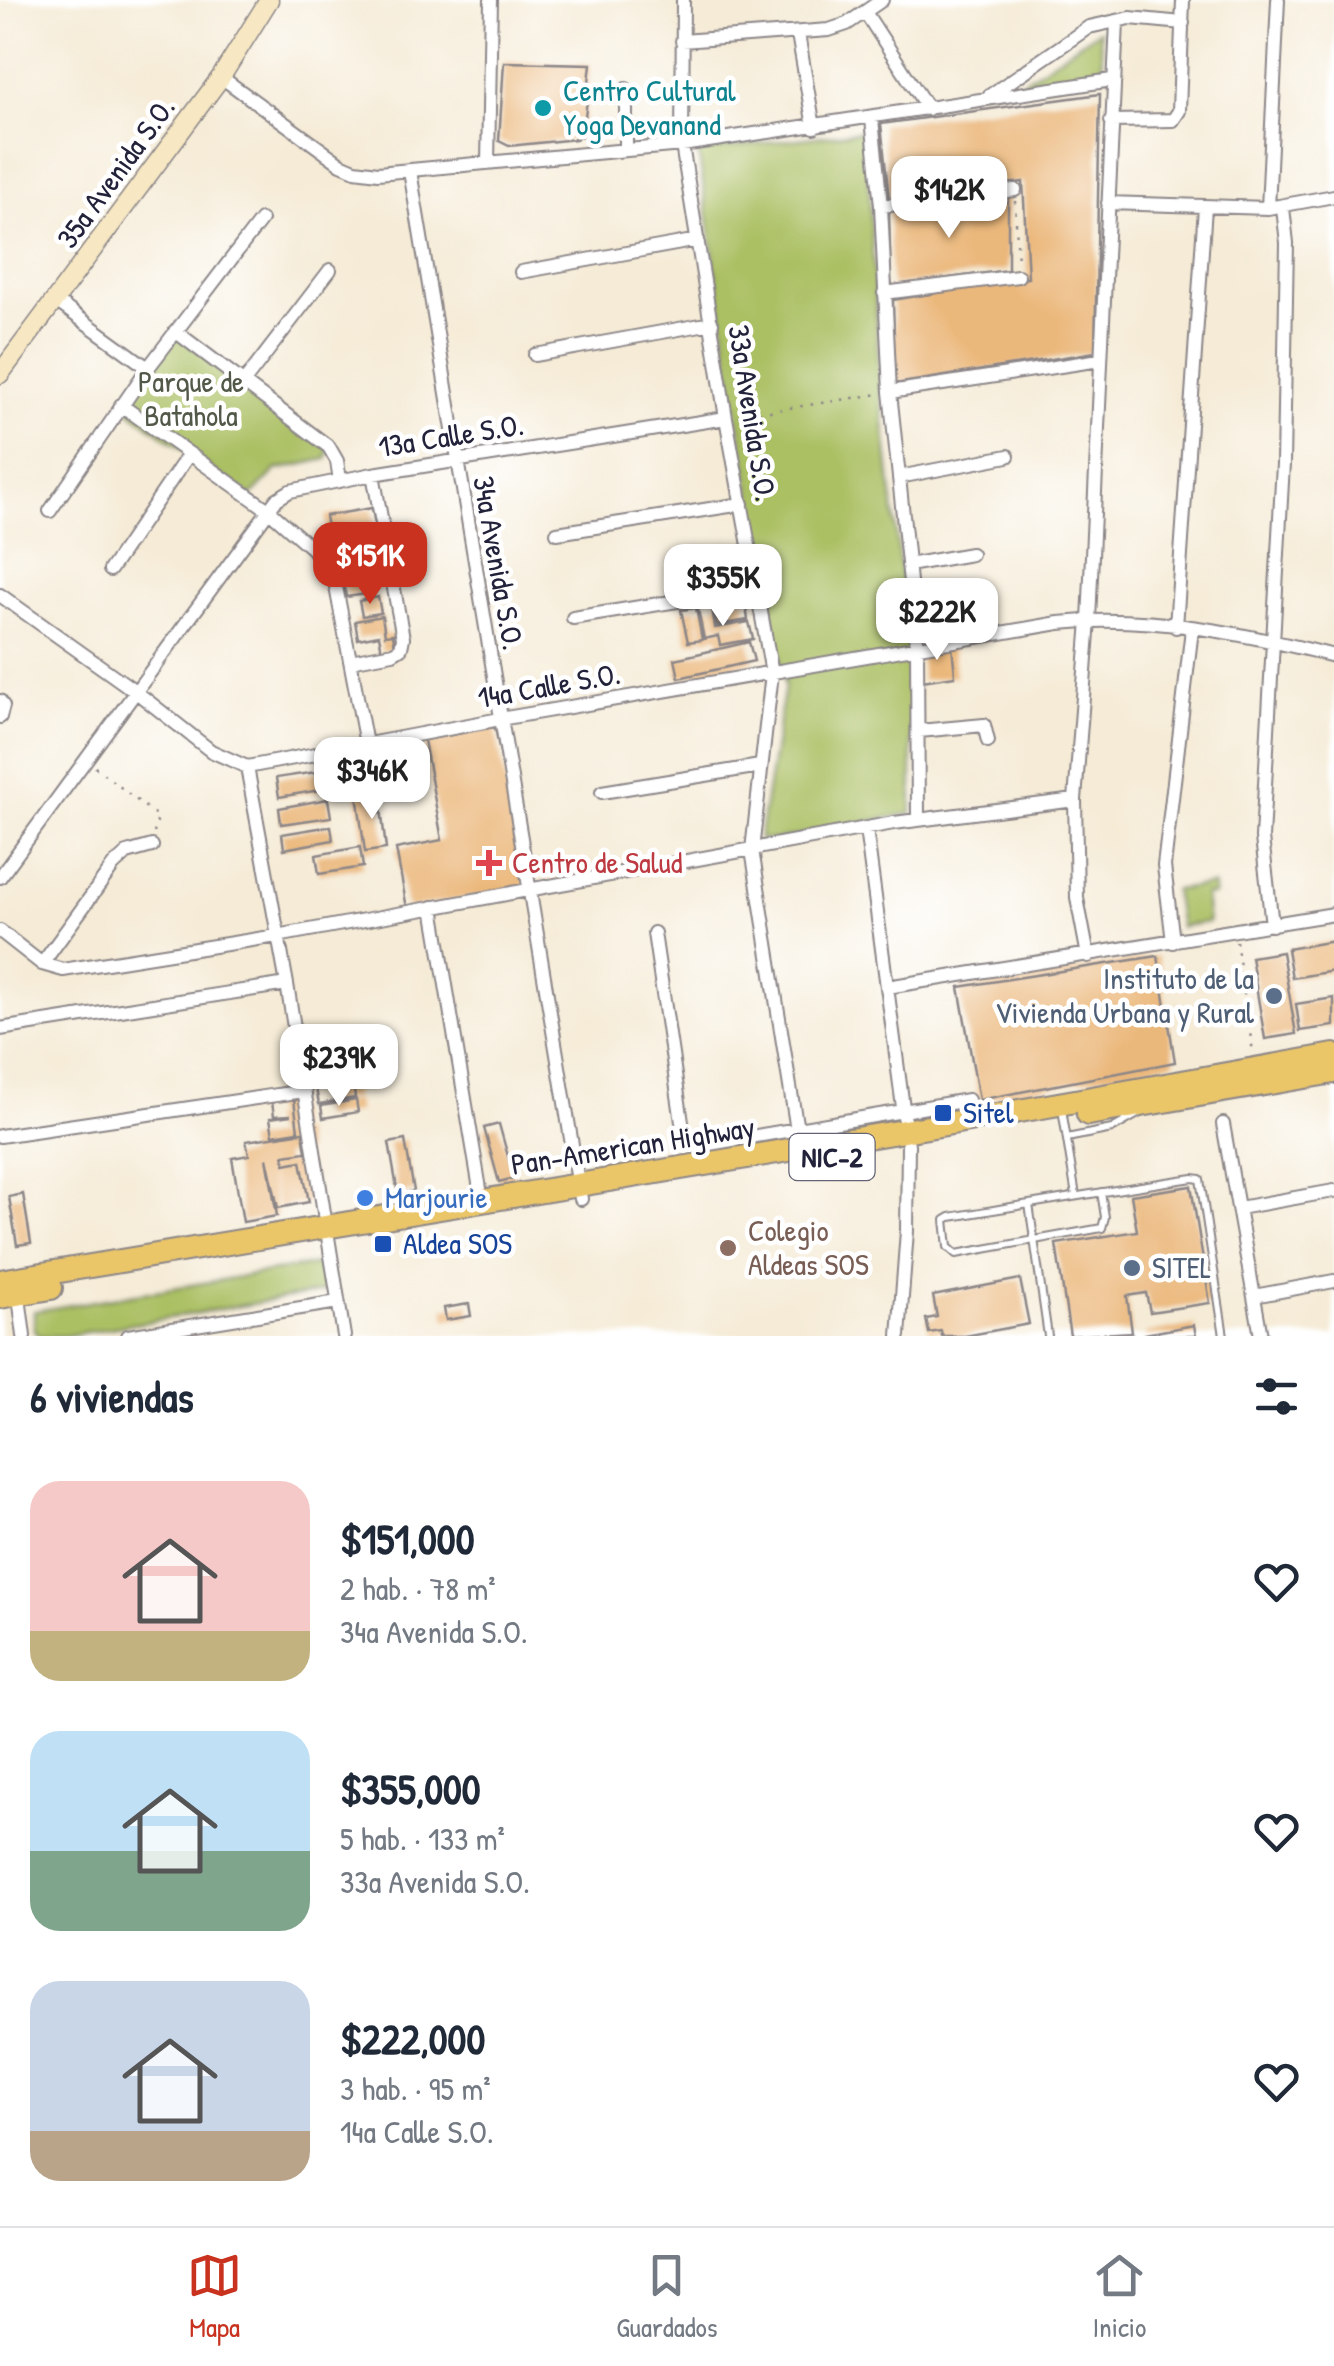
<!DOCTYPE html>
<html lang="es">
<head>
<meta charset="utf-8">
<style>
	:root { --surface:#fff; --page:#f6f6f7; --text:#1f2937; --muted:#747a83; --line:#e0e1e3; --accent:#c8321e }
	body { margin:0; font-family:"Patrick Hand",sans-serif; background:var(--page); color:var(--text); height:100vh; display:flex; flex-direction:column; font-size:38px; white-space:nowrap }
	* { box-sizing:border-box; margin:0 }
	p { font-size:32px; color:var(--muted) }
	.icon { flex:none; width:55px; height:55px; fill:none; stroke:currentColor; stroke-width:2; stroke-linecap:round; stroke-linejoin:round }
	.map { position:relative; height:1336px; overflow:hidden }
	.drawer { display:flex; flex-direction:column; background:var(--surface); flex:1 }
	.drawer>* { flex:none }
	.price { position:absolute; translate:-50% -85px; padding:0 22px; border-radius:20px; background:#fff; color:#222; font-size:32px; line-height:65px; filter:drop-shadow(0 2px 5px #0008) }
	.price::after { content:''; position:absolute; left:50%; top:60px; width:30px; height:22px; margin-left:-15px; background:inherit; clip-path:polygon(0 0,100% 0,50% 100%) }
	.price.active { background:var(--accent); color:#fff }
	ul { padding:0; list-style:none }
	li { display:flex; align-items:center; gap:30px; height:250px; padding:0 30px }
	li span { display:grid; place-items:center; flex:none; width:280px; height:200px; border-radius:30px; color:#555 }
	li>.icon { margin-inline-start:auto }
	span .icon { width:120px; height:120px; fill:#fffc; stroke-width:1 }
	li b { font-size:42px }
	h2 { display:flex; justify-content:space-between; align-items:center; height:120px; padding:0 30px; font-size:42px }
	.dock { display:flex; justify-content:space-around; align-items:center; height:140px; border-top:2px solid var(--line); background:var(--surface); font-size:28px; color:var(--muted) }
	.dock a { display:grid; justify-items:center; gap:5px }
	.dock .active { color:var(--accent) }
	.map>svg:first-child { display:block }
	.green { fill:#abc064; stroke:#667150; stroke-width:2.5 }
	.building { fill:#ebb87b }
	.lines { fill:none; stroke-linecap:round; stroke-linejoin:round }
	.service-casing { stroke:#8c8688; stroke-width:10 }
	.minor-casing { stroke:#8c8688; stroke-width:16 }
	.secondary-casing { stroke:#8c8688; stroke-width:21 }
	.trunk-casing { stroke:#8c8688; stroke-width:26 }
	.path { stroke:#8c8688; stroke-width:2.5; stroke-dasharray:2.5 8; stroke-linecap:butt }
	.service { stroke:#fff; stroke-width:6 }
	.minor { stroke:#fff; stroke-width:12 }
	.secondary { stroke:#f7e8c3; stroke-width:18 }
	.trunk { stroke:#ebc669; stroke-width:22 }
	.culture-dot { fill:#0f9aa8; stroke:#fff; stroke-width:4 }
	.health-dot { fill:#e0444e; stroke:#fff; stroke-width:4 }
	.service-dot { fill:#5c6f8a; stroke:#fff; stroke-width:4 }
	.transit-dot { fill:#1a4fb4; stroke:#fff; stroke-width:4 }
	.shop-dot { fill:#3f7fe0; stroke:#fff; stroke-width:4 }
	.education-dot { fill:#8d6e63; stroke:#fff; stroke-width:4 }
	.labels { text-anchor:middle; stroke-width:9; stroke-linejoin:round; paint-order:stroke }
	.shield { fill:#fff; stroke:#646476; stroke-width:2.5 }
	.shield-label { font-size:28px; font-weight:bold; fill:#22223b }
	.culture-label { font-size:30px; fill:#0d838f; stroke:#fff; text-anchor:start }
	.street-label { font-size:30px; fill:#22223b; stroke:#fff }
	.park-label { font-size:30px; fill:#525949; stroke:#fff }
	.health-label { font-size:30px; fill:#be3a42; stroke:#fff; text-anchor:start }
	.service-label { font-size:30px; fill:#4e5e75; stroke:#fff; text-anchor:end }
	.transit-label { font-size:30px; fill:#164399; stroke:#fff; text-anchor:start }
	.shop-label { font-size:30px; fill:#366cbe; stroke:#fff; text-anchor:start }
	.education-label { font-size:30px; fill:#785e54; stroke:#fff; text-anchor:start }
</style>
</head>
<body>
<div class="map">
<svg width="1334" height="1336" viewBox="0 0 1334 1336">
	<rect width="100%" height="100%" fill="#fff"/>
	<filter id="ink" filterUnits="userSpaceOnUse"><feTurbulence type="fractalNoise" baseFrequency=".01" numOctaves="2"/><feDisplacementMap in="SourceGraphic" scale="20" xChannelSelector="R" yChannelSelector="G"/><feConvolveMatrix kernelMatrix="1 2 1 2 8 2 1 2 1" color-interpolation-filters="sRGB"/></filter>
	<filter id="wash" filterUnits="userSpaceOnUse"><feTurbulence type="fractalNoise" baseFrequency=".0048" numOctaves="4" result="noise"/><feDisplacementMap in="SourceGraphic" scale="40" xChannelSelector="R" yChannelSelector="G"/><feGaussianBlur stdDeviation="2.25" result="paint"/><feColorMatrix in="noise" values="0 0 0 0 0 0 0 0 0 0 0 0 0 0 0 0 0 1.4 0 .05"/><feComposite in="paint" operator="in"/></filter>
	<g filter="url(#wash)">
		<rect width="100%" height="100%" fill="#f5ebd6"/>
		<path class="green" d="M1099 30 1104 75 1012 89Z
			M866 131 880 384 912 679V813L775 840 759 839 785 686 735 403 698 151Z
			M175 331 329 447 327 459 276 470 250 497 121 405Z
			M1213 885 1214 895H1205L1208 922 1180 927 1174 890Z
			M323 1263 327 1282 324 1291 316 1293 63 1336H39L34 1330V1311Z"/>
		<g id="blocks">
			<path class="building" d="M504 62 591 64 583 135 576 139 509 146 499 141Z
				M1100 94 1095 352 895 384 893 300 1028 278 1023 182 889 199 881 124Z
				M1008 196V270L891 286 889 211Z
				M372 508 382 564 387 563 390 582 366 586 367 594 346 597 342 570 367 566 365 550 332 556 325 516Z
				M378 597 381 613 362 616 359 601Z
				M745 599 748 620 717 625 714 605Z
				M712 607 715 628 749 622 753 639 720 645 718 636 704 639 698 609Z
				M696 608 702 640 688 642 681 610Z
				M382 616 385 635 393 634 395 648 382 651 379 635 358 639 355 621Z
				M749 642 754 661 679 678 675 659Z
				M952 645 955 676 922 681 920 650Z
				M495 727 526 888 407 908 396 849 442 840 424 740Z
				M384 759 386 777 336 785 334 768Z
				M323 771 326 789 279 797 276 778Z
				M379 792 386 849 365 852 357 794Z
				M328 799 331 817 281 824 279 808Z
				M331 826 333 840 284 849 282 834Z
				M360 847 363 867 319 874 316 855Z
				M1334 941V971L1292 978 1287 949Z
				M1282 952 1296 1034 1265 1039 1251 957Z
				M1158 956 1175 1062 979 1100 959 987Z
				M1334 998V1026L1300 1031 1296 1004Z
				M353 1082 355 1098 319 1104 316 1089Z
				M294 1099 298 1131 273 1135 270 1118 291 1115 274 1116 272 1102Z
				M356 1100 358 1112 323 1118 321 1106Z
				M499 1124 514 1178 499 1182 484 1128Z
				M303 1132 306 1152 284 1155 285 1164 301 1161 309 1202 278 1208 267 1158 277 1216 243 1222 232 1158 249 1155 246 1141Z
				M405 1140 414 1191 398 1194 389 1143Z
				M1191 1186 1210 1303 1150 1312 1146 1293 1127 1296 1132 1332 1070 1336 1056 1244 1137 1231 1131 1195Z
				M23 1194 31 1243 17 1245 9 1197Z
				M1020 1279 1029 1324 965 1336H942L941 1331 929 1333 926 1319 937 1317 933 1296Z
				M469 1304 471 1316 446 1320 444 1308Z
				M1194 1325 1196 1336H1146L1145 1334Z"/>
		</g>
	</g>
	<g filter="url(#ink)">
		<use href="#blocks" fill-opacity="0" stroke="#8c8688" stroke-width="2.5"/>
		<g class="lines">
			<defs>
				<path id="service" d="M1062 1109 1076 1196
					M1067 1138 1112 1129 1140 1113
					M1101 1192 1105 1217 1102 1228 956 1254 948 1247 945 1220 950 1217C1031 1204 1112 1190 1193 1178L1200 1179 1224 1336
					M1029 1204 1048 1336"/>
				<path id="minor" d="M683 0 682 145 726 418 772 673 752 850 797 1130
					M865 12 928 109
					M798 34 814 127
					M682 41 829 30 847 24 882 0
					M221 77 341 164 355 170 378 173 682 145 1112 80
					M626 89V150
					M989 96 1089 27 1130 18 1183 23
					M872 119 881 206 890 392 917 648 918 820
					M1111 121 1173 120 1179 111 1183 0
					M488 163 491 0
					M410 171 581 1199
					M1108 203 1268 208 1334 196
					M881 206 1015 190
					M1268 208 1278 0
					M521 272 698 240
					M884 293 1018 276
					M56 301 148 368
					M175 331 329 447 337 461 340 481
					M535 355 712 323
					M244 382 330 270
					M890 392 1100 360
					M121 405 267 509 332 566 366 744
					M899 477 1008 456
					M50 511 148 368 261 220
					M557 533 742 504
					M908 565 971 554
					M110 570 189 454
					M0 595 135 691 211 751 247 767 287 984 344 1336
					M573 618 757 588
					M1176 627 1205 207
					M350 661 393 653 401 648 403 638 373 474
					M0 701 3 706 0 717
					M919 731 984 725 988 741
					M247 767 500 719 1059 623C1150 614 1247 634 1334 656
					M602 792 760 766
					M866 829 908 1145 907 1231 899 1336
					M0 877 277 499 290 491 373 474 726 418
					M433 907 482 1201
					M1272 925 1262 838 1283 464 1287 243 1283 208
					M0 931 42 964 63 970 277 936 894 823 1075 800
					M654 933 683 1129 691 1142 709 1144 968 1100
					M1173 942 1164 866 1192 629
					M1088 956 1077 898 1075 800 1089 620 1117 22
					M42 964 113 866 127 853 152 846
					M887 987 1334 914
					M0 1029 287 984
					M1223 1124 1261 1336
					M0 1136 304 1091
					M1239 1208 1334 1191
					M18 1289 24 1336
					M1254 1296 1334 1281
					M128 1336 338 1302"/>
				<path id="secondary" d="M0 374 221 77 269 0"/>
				<path id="trunk" d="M1088 1114 1334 1072
					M0 1281 946 1124 1334 1055
					M0 1297 51 1288"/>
			</defs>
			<use href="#service" class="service-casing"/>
			<use href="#minor" class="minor-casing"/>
			<use href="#secondary" class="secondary-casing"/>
			<use href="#trunk" class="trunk-casing"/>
			<path class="path" d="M1015 201 1018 263
				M738 416 879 394
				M95 767 158 817 154 833
				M1236 941 1253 1052"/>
			<use href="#service" class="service"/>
			<use href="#minor" class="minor"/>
			<use href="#secondary" class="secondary"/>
			<use href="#trunk" class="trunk"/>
		</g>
	</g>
	<circle class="culture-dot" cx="543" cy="108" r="10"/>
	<path class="health-dot" d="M484 848h10v10h10v10h-10v10h-10v-10h-10v-10h10z"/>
	<g class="service-dot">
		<circle cx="1274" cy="996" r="10"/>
		<circle cx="1132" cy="1268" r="10"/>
	</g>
	<g class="transit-dot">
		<rect x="933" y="1103" width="20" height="20" rx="5"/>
		<rect x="373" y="1234" width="20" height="20" rx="5"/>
	</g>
	<circle class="shop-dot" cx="365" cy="1198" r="10"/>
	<circle class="education-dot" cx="728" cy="1248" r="10"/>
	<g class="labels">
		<rect class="shield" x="789.5" y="1134" width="85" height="46" rx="8"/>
		<g class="shield-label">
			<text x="832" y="1167">NIC-2</text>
		</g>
		<g class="culture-label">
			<text x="563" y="101">Centro Cultural<tspan x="563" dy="34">Yoga Devanand</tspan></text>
		</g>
		<g class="street-label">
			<text transform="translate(116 173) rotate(-54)" y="10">35a Avenida S.O.</text>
			<text transform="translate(752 413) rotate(81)" y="10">33a Avenida S.O.</text>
			<text transform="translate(451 436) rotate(-9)" y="10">13a Calle S.O.</text>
			<text transform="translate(498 563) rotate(80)" y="10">34a Avenida S.O.</text>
			<text transform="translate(549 686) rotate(-10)" y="10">14a Calle S.O.</text>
			<text transform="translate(633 1146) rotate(-9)" y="10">Pan-American Highway</text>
		</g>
		<g class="park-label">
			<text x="191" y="392">Parque de<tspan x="191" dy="34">Batahola</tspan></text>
		</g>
		<g class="health-label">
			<text x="512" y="873">Centro de Salud</text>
		</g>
		<g class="service-label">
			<text x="1254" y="989">Instituto de la<tspan x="1254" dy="34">Vivienda Urbana y Rural</tspan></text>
			<text x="1152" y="1278" text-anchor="start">SITEL</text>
		</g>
		<g class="transit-label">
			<text x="963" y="1123">Sitel</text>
			<text x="403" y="1254">Aldea SOS</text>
		</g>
		<g class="shop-label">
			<text x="385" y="1208">Marjourie</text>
		</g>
		<g class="education-label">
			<text x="748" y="1241">Colegio<tspan x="748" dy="34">Aldeas SOS</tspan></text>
		</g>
	</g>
</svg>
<b class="price" style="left:949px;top:241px">$142K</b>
<b class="price active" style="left:370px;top:607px">$151K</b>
<b class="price" style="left:723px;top:629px">$355K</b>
<b class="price" style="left:937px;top:663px">$222K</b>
<b class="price" style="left:372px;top:822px">$346K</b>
<b class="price" style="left:339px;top:1109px">$239K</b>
</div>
<section class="drawer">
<h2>6 viviendas<svg class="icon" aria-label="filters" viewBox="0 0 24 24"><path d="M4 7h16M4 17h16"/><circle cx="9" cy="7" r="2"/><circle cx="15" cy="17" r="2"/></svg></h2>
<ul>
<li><span style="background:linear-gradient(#f6c9c9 75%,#c2b280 0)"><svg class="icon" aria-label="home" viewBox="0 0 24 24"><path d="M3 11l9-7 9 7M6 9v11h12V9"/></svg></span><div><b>$151,000</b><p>2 hab. · 78 m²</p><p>34a Avenida S.O.</p></div><svg class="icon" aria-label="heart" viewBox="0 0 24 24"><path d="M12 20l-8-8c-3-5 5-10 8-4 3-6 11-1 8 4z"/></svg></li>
<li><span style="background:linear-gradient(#bfe0f5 60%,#7fa58c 0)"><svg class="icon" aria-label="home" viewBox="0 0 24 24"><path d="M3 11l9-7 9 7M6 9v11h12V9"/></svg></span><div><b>$355,000</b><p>5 hab. · 133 m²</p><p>33a Avenida S.O.</p></div><svg class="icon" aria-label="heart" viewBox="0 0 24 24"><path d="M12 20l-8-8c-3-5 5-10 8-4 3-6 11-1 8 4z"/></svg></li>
<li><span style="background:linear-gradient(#c9d6e8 75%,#b9a48a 0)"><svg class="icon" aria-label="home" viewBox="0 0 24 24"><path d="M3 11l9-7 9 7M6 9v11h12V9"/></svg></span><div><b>$222,000</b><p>3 hab. · 95 m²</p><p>14a Calle S.O.</p></div><svg class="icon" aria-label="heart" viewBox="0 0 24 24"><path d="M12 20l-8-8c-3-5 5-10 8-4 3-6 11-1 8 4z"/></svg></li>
</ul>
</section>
<nav class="dock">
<a class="active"><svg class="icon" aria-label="map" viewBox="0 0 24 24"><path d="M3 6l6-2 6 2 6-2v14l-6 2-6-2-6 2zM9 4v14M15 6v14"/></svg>Mapa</a>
<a><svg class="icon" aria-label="saved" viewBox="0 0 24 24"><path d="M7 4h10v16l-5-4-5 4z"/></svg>Guardados</a>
<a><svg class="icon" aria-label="home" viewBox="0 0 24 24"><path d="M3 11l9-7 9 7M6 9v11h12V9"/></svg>Inicio</a>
</nav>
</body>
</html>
